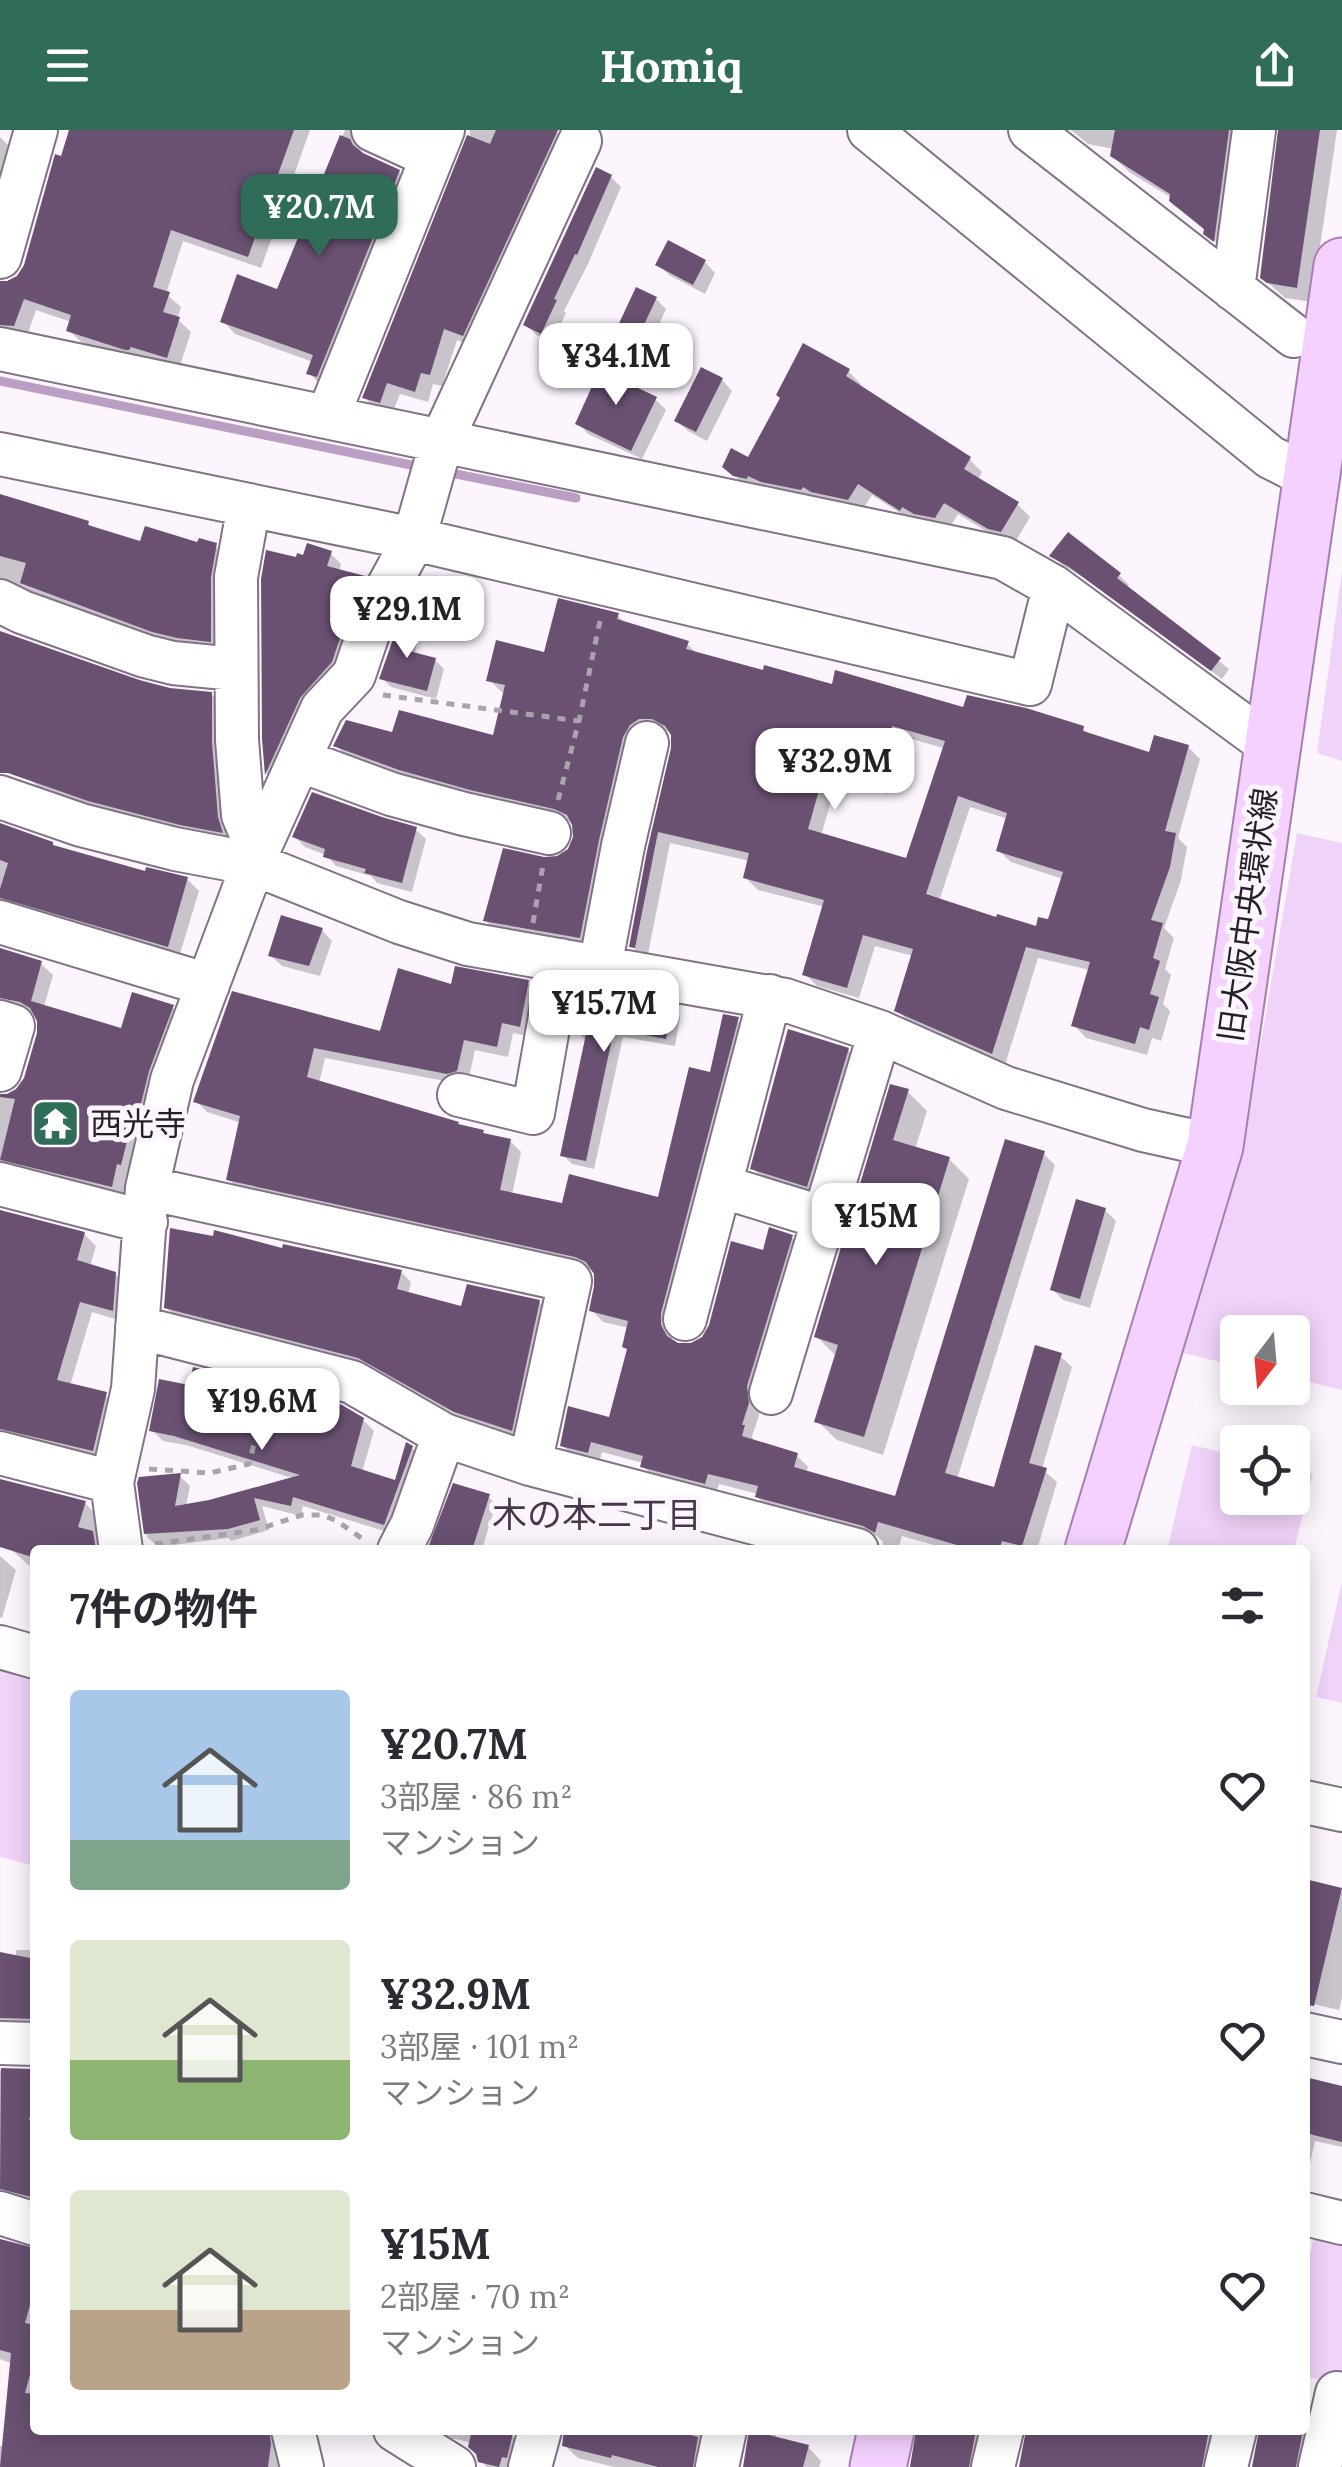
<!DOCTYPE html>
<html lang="ja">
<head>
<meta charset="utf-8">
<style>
	:root { --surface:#fff; --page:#f2f2f3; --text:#2b2b33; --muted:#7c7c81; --accent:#306d58 }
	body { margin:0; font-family:Lora,"Noto Sans JP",serif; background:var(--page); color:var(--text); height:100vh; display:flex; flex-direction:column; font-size:38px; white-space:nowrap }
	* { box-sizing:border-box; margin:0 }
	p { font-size:32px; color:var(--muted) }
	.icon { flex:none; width:55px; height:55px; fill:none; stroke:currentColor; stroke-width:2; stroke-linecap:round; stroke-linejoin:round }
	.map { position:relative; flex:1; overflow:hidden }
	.side { position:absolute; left:30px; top:1415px; width:1280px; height:890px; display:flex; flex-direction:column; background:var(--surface); border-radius:10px; box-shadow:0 5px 25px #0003 }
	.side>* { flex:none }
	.needle { width:65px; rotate:196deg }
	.controls { position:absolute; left:1220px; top:1185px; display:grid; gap:20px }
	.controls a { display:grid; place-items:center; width:90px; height:90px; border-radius:10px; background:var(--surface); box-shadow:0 5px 25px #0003; font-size:50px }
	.price { position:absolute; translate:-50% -85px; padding:0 22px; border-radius:20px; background:#fff; color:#222; font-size:32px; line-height:65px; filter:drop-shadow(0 2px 5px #0008) }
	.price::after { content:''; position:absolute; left:50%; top:60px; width:30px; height:22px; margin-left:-15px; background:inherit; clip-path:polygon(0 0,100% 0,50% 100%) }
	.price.active { background:var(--accent); color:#fff }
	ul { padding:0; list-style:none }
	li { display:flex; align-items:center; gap:30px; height:250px; padding:0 40px }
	li span { display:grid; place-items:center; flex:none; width:280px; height:200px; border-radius:10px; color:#555 }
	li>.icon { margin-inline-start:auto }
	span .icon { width:120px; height:120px; fill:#fffc; stroke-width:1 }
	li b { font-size:42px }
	h2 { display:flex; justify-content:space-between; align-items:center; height:120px; padding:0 40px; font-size:42px }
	header { display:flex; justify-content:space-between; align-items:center; height:130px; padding:0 40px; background:var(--accent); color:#fff; font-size:45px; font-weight:700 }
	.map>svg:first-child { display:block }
	.green { fill:#f0d3f9 }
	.shadow { fill:#0003; fill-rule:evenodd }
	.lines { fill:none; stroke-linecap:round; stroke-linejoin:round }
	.stream { stroke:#ba9ec3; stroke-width:9 }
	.building { fill:#6a5172; fill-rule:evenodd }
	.minor-casing { stroke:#817285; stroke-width:46 }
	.major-casing { stroke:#a67fb2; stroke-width:59 }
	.path { stroke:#a9a3ab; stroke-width:5; stroke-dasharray:8 8; stroke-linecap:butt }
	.minor { stroke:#fff; stroke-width:42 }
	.major { stroke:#f4d1fe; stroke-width:55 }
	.labels { text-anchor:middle; stroke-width:10; stroke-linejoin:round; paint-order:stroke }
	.street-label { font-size:32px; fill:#251f27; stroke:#fcf5fe }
	.poi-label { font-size:32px; fill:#251f27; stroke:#fcf5fe; text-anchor:start }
	.neighbourhood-label { font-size:35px; fill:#47394b; stroke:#fcf5fe }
</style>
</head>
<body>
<header><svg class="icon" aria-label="menu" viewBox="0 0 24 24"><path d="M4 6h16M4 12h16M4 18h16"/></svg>Homiq<svg class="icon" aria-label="share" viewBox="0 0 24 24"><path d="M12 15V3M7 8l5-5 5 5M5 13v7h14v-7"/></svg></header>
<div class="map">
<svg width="1342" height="2337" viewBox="0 0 1342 2337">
	<rect width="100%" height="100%" fill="#fcf5fe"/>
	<path class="green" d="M1342 441V631L1317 623Z
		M1297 703 1342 713V1260L1293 1248 1292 1202H1238L1237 1236 1183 1223 1242 1021Z
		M1192 1315 1237 1326 1238 1368H1292L1293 1339 1313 1344 1294 1420H1167Z
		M1342 1452V1573L1316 1567Z
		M0 1528 35 1538V1736L0 1727Z
		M1342 2102V2255L1305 2246V2144L1315 2104Z"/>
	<path class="shadow" d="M94 0H310L261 138 183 111 166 164 181 177 177 189 191 202 179 239 140 231 81 212 69 200 71 192 36 180 27 206 0 197V154L18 147 26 136 63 29Z
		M345 0H364L360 18 363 26 399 42 411 54 321 255 309 243 313 232 235 204 223 191 278 163Z
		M470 0H554L568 15 475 217 457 210 442 256 433 254 428 272 400 264 392 284 377 280 365 268 469 9Z
		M1071 0H1250L1222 119 1206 101 1171 71 1172 68 1129 42 1112 25 1114 19 1088 14Z
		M1281 0H1337L1312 172 1285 168 1262 147Z
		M0 7 8 15 0 89Z
		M611 47 621 57 588 134 564 181 566 183 552 212 536 205 526 195Z
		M705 132 715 143 705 164 669 145 658 134Z
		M656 169 666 179 646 223 628 214 617 203Z
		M848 241 861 254 859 257 969 329 982 342 978 350 1017 374 1030 387 1014 414 1004 412 958 384 948 400 929 396 916 388 914 392 872 365 861 382 748 358 725 337 749 330Z
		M624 244 635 254 633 258 655 269 666 280 642 329 588 304 578 293Z
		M722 250 732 261 707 311 688 301 677 291Z
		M0 367 88 393 93 399 142 414 215 416 228 428 222 522 191 519 0 461Z
		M330 423 341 434 339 442 364 448 374 459 276 653 267 644 264 609 298 430Z
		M1053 425 1119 445 1129 455 1126 459 1229 539 1222 549 1082 446 1062 435Z
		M617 485 627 495 687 514 699 525 833 557 1083 599 1090 605 1151 625 1188 617 1200 629 1178 708 1187 717 1181 750 1164 798 1174 808 1165 839 1171 845 1163 874 1170 881 1161 911 1152 908 1147 925 1086 908 1074 895 1090 840 1038 828 1005 935 910 893 897 880 913 826 875 816 859 868 817 856 805 844 825 777 758 760 745 747 750 731 670 713 647 829H644L632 816 674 619 672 603 666 600 652 601 592 819 498 803 486 791 543 730 558 729 570 721 576 708 574 692 413 652 348 628 336 615 394 605 494 608 506 563 502 562 489 550 546 525ZM905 607 946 619 907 731 821 706 837 650 888 664ZM970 677 1008 689 998 720 1011 732 1063 749 1049 792 1038 799 939 771Z
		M411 489 421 499 414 525 435 530 444 539 436 569 391 557 382 548Z
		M0 502 170 560 211 564 223 576 233 713 102 682 43 661 30 649 0 639Z
		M0 695 57 719 146 745 187 749 199 761 179 827 0 783Z
		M415 699 426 709 412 762 377 753 371 746 336 736 326 725 305 717 295 707Z
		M322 800 332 811 320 846 282 836 271 826Z
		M0 821 40 833 53 845 41 887 21 879 0 875Z
		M528 853 540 864 531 907 513 903 508 927 475 920 468 952 460 954 325 928 319 953 483 1002 486 1006 510 1011 521 1022 512 1065 564 1076 660 1070 737 890 749 901 671 1195 672 1210 673 1213 693 1215 704 1209 764 1123 791 1107 803 1118 758 1268 759 1286 752 1306 754 1312 796 1325 808 1337 806 1343 897 1369 1044 1024 1055 1035 957 1349 996 1360 1060 1226 1072 1237 1042 1339 1057 1352 1037 1420H951L902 1406 898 1420H883V1412L877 1406 769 1378 757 1367 758 1364 719 1354 716 1364 654 1348 643 1336V1333L602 1322 599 1333 574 1327 562 1315 611 1290 629 1221V1198L603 1192 592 1180 597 1157 594 1140 240 1060 228 1049 241 993 207 982 196 971 234 864 381 904 453 857Z
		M172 877 184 889 129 1044 124 1068 0 1044V967L7 966 123 901Z
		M671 878 680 887 675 916 623 907 594 1039 572 1034 563 1025 587 911 575 901Z
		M848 920 854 926 813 1061 759 1045 753 1038Z
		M907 961 927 981 915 1019 949 1029 969 1049 883 1325 837 1310 817 1291 837 1227 817 1207Z
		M1105 1080 1116 1091 1090 1178 1063 1170 1052 1159Z
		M0 1082 84 1104 96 1116 90 1137 115 1144 127 1156 125 1192 92 1182 70 1256 105 1265 117 1277 105 1332 0 1314Z
		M401 1142 411 1152 408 1164 463 1179 539 1172 549 1182 521 1310 467 1291 371 1237 176 1187 166 1177Z
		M363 1290 374 1301 362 1342 397 1353 412 1318 423 1329 394 1404 303 1376 301 1386 262 1376 269 1400 231 1411 229 1408 158 1417 147 1407 140 1353 180 1346 190 1356 186 1376 295 1349 186 1315 163 1311 152 1300Z
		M488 1367 496 1374 483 1416 498 1420H430Z
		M85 1373 101 1390 96 1407 108 1420H35V1437L28 1435 11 1419Z
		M0 1426 16 1440 2 1488 0 1487Z
		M1305 1751 1342 1761V1868L1339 1880 1305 1872Z
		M16 1820H35V1900L0 1903V1824L16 1828Z
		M0 1940 16 1941 35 1946V2078H0Z
		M1305 1949 1342 1962V2017L1315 2011 1305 2056Z
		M0 2112 35 2121V2300H266L285 2319 287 2337H0V2316H5L13 2234 0 2229Z
		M1305 2295 1312 2303 1305 2337H1254L1262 2300H1305Z
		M438 2300H490L512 2305 523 2316 512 2337H487L480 2330 472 2313 451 2308Z
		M568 2300H717L707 2337H614L578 2328 564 2315Z
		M752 2300H777L775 2309 808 2317 821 2331 819 2337H745Z
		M919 2300H988L978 2337H912Z
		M1029 2300H1221L1211 2337H1021Z"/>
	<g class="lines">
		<path class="stream" d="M0 251 421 337
			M446 342 576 368"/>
	</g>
	<path class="building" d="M69 0H294L248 127 171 100 153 157 170 162 163 182 180 187 167 228 131 217 129 220H125L66 201 71 185 24 169 14 196 0 195V151H7L17 146 24 135 55 24 61 26Z
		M496 0H558L463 206 444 199 430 245 421 243 415 262 387 253 380 273 362 268 467 5 490 14Z
		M1115 0H1229L1214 112 1203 104 1204 99 1169 71 1170 64 1110 26Z
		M1278 0H1320L1297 158 1267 153 1260 148Z
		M340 5 350 9 353 15 363 23 400 40 317 247 306 244 313 225 220 192 237 144 277 159Z
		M596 37 612 45 577 125 575 124 554 169 557 170 541 204 523 195Z
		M668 110 706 130 693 155 655 135Z
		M636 157 657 167 635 214 614 204Z
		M803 213 850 239 846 246 971 327 964 339 1019 372 1001 402 988 399 944 373 935 388 914 384 902 377 900 381 858 354 848 370 811 362 803 357 801 360 761 352 748 346 747 349 733 346 722 337 731 318 748 327 780 268 776 265Z
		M603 232 625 242 621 250 657 267 631 321 575 294Z
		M701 237 723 248 696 302 674 291Z
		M0 364 89 391 88 395 140 411 145 396 197 412 199 408 217 413 211 447V512L177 508 152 502 20 453 26 433 0 426Z
		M1068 402 1121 443 1117 448 1221 528 1211 541 1069 437 1049 426Z
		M307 413 332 421 327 436 365 446 353 469 332 532 300 568 265 645 262 609 261 449 266 420 296 427 297 423 303 425Z
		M558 468 619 483 617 489 689 511 686 519 763 540 764 535 832 554 835 540 963 577 967 565 1026 578 1084 596 1083 601 1149 622 1154 605 1189 615 1165 701 1176 703 1170 737 1151 790 1163 793 1153 828 1160 831 1150 864 1159 867 1149 900 1140 897 1135 914 1071 896 1090 832 1026 817 992 924 894 881 913 819 863 805 847 858 802 845 824 770 743 748 749 723 658 702 635 818 629 817 647 721 671 618V605L665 596 652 589H639L630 595 623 607 599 710 580 808 483 791 503 718 544 727 557 726 568 719 573 707 572 695 567 685 554 679 470 660 399 640 333 616 346 590 392 602 399 580 493 605 505 555 486 551 496 510 544 522ZM892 596 945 611 906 728 808 699 825 639 876 654ZM958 666 1007 683 996 721 1063 742 1048 789 1038 787 1036 796 997 784 996 787 926 764Z
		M402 484 413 487 405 520 436 528 427 561 379 549Z
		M0 501 139 550 170 558 212 562V612L218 687 223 703 180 695 88 671 8 643H0Z
		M312 662 382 687 417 697 402 753 364 743 366 739 323 727 325 719 292 707Z
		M0 693 53 712V715L145 741 146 737 188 747 168 817 0 768V759L8 733 0 730Z
		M281 785 323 798 309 836 268 826Z
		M0 818 42 831 31 871 121 898 132 862 174 875 149 941 138 986 134 984 121 1035 117 1034 112 1057 0 1030 15 969 0 967V964H7L16 959 24 948 37 903V891L30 878 20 872 0 868Z
		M455 836 529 850 520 897 502 893 497 917 464 910 457 941 447 944 314 918 307 947 459 992 458 994 484 1000 483 1003 511 1009 500 1060 562 1073 569 1044 658 1067 689 937 710 942 723 884 739 887 661 1183V1195L667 1206 678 1213H691L702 1207 709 1195 731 1111 763 1120 769 1097 793 1105 747 1256 749 1273 742 1295H745L742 1306 798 1323 794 1337 895 1366 1005 1009 1045 1021 945 1343 994 1357 1035 1215 1062 1223 1029 1333 1047 1338 1022 1416 1002 1411 999 1420H974L878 1392 875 1403 863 1396 755 1367 758 1356 708 1344 705 1354 640 1337 643 1326 591 1312 588 1323 560 1316 568 1276 609 1287 627 1219 622 1217 628 1191 589 1181 594 1156V1144L586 1132 575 1127 226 1050 240 986 193 972 232 861 380 901 398 838 451 854Z
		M580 859 672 875 666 909 614 899 586 1031 560 1026 586 904 573 902Z
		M788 899 849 918 807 1057 750 1039Z
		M890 954 909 959 893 1010 950 1027 864 1307 814 1292 838 1215 814 1207Z
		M1076 1069 1106 1078 1080 1169 1050 1160Z
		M0 1080 85 1102 77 1130 116 1142 113 1181 80 1172 57 1250 107 1262 93 1321 0 1299Z
		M170 1098 213 1106 214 1100 282 1118 283 1114 402 1140 397 1159 461 1176 467 1154 540 1170 512 1301 454 1282 358 1228 164 1178Z
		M193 1237 342 1275 364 1288 351 1336 395 1350 406 1312 413 1316 384 1395 293 1367 291 1376 254 1368 260 1390 228 1399 144 1404 137 1353 139 1347 181 1343 175 1376 209 1370 300 1345 174 1306 149 1301 159 1249 189 1255Z
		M0 1349 86 1371 78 1397 93 1401 96 1420H35V1428L0 1417Z
		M453 1353 490 1364 472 1420H427Z
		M1305 1749 1342 1758 1314 1876 1305 1875Z
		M0 1822 35 1829V1889L0 1888Z
		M1 1938 35 1939V1968L29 1990 35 1992V2068L0 2059Z
		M1305 1947 1342 1956V2012L1305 2003Z
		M0 2109 35 2118V2157L25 2193 35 2195V2226L25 2263 35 2264V2300H269L271 2314 268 2337H0L11 2223 0 2220Z
		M472 2300H501L513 2303 507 2328 502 2327 499 2337 478 2332 476 2324 468 2317Z
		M564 2300H674L698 2307 693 2337H658L612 2325 611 2328 562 2316Z
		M749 2300 809 2315 803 2337H743Z
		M916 2300H976L969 2337H910Z
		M1026 2300H1209L1202 2337H1019Z
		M1259 2300H1303L1296 2337H1252Z"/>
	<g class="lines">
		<defs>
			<path id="minor" d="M373 0 432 27
				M869 0 1270 327 1311 348
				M1030 0 1294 206
				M0 127 36 0
				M1233 159 1254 0
				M0 219 1003 428 1054 457 1272 617
				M328 286 443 0
				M0 324 414 409 1030 554 1054 457
				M249 375 236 447 237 610 243 685 258 721
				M0 471 22 482 145 526 173 533 235 539
				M299 630 391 664 464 684 549 703
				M0 667 81 695 175 719 254 734 399 792 468 814 785 870 880 902 1006 958 1143 1000 1215 1016
				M0 792 208 855
				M600 837 623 716 647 613
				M0 892 13 896 0 940
				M459 965 533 983 560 830
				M0 1054 146 1092
				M720 1056 824 1088
				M147 1058 570 1151 530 1334
				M685 1189 770 866
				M137 1197 352 1252 444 1305 530 1334 857 1420
				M771 1263 880 902
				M0 1323 112 1352
				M121 1420 112 1352 133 1259 147 1058 172 950 258 721 322 579 354 545 377 477 414 409 442 310 580 11
				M399 1420 412 1395 444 1305
				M0 1517 35 1527
				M1305 1672 1342 1680
				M1305 1904 1342 1912
				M0 1913 35 1914
				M0 2083 35 2094
				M1305 2084 1342 2093
				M293 2300 302 2337
				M395 2300 454 2337
				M530 2337 540 2300
				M717 2337 725 2300
				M993 2337 1002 2300
				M1226 2337 1235 2300
				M1320 2337 1337 2263"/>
			<path id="major" d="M1093 1420 1215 1016 1342 136
				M878 2337 886 2300"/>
		</defs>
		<use href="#minor" class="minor-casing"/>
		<use href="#major" class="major-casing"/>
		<path class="path" d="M383 565 579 591
			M558 670 579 591 601 486
			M533 793 543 735
			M149 1339 210 1343 249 1334 266 1267
			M155 1414 256 1400 302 1385H323L337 1391 367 1412"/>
		<use href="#minor" class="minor"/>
		<use href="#major" class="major"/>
	</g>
	<defs>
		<symbol id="temple-square" viewBox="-11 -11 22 22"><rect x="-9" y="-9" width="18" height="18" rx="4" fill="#306d58" stroke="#fcf5fe"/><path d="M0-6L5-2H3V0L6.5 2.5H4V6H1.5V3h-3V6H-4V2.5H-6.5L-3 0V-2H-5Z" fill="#fff"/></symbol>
	</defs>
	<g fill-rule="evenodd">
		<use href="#temple-square" x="28" y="966" width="55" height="55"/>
	</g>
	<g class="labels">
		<g class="street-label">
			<text transform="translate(1248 785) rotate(-82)" y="11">旧大阪中央環状線</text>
		</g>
		<g class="poi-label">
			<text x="90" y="1005">西光寺</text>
		</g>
		<g class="neighbourhood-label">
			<text x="597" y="1397">木の本二丁目</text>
		</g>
	</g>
</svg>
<div class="controls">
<a><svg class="needle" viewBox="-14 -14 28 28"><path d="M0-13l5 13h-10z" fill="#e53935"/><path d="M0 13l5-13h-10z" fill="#7c7c81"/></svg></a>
<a><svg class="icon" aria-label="locate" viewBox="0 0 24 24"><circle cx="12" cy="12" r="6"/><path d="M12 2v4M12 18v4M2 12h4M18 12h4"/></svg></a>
</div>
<b class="price active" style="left:319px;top:129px">¥20.7M</b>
<b class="price" style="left:616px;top:278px">¥34.1M</b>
<b class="price" style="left:407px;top:531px">¥29.1M</b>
<b class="price" style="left:835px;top:683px">¥32.9M</b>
<b class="price" style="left:604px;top:925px">¥15.7M</b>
<b class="price" style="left:876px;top:1138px">¥15M</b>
<b class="price" style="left:262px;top:1323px">¥19.6M</b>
<section class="side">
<h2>7件の物件<svg class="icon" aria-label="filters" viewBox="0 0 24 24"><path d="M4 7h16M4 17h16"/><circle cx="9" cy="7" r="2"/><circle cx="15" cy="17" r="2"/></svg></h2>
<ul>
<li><span style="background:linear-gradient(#a9c7e8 75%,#7fa58c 0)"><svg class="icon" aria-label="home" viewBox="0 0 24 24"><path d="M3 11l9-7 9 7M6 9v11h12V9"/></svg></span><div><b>¥20.7M</b><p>3部屋 · 86 m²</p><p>マンション</p></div><svg class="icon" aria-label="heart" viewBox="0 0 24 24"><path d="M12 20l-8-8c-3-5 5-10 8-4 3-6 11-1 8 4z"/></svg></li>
<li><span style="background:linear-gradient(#dfe7d0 60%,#8fb573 0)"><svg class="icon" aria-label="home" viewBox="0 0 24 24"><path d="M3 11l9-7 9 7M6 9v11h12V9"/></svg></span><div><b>¥32.9M</b><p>3部屋 · 101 m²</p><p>マンション</p></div><svg class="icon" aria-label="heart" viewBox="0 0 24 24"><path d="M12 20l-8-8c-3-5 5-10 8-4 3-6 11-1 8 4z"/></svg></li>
<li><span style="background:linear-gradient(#dfe7d0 60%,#b9a48a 0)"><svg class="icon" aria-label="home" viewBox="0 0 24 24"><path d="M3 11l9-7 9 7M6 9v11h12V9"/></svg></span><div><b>¥15M</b><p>2部屋 · 70 m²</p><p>マンション</p></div><svg class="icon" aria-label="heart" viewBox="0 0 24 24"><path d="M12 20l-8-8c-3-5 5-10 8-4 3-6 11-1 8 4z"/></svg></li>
</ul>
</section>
</div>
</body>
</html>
